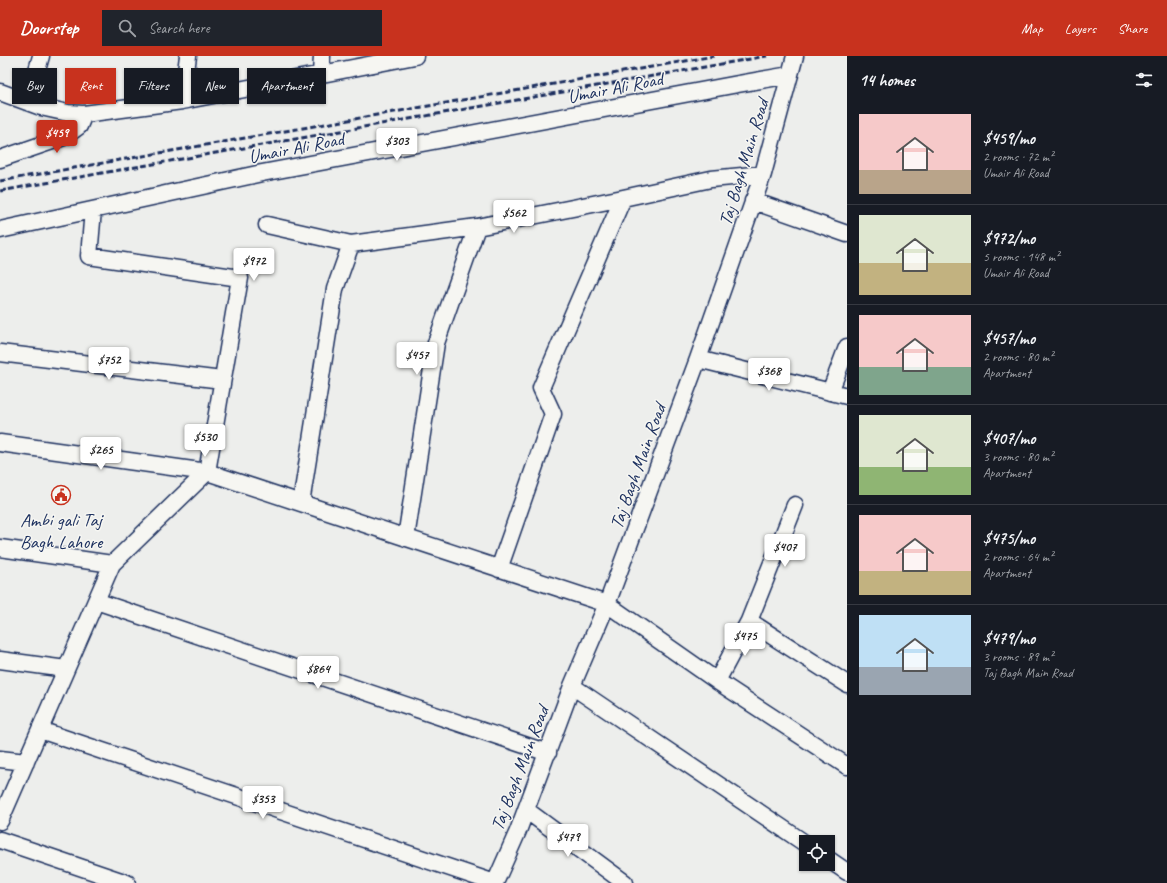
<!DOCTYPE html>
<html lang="en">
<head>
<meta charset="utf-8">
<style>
	:root { --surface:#171b24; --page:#20242c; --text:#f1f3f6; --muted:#9ea1a6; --line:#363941; --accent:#c8321e }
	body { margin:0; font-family:Caveat,sans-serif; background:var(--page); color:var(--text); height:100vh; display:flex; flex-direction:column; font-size:15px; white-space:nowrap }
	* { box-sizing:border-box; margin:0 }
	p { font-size:13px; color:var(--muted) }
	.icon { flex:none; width:22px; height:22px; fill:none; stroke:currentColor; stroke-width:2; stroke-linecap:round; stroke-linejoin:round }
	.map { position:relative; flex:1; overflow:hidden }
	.side { display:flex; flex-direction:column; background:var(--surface); width:320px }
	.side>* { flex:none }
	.top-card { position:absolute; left:12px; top:12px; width:380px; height:36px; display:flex; gap:8px }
	.controls { position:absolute; left:799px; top:779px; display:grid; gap:8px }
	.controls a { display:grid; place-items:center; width:36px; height:36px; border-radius:0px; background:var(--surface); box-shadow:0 1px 3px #0004; font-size:20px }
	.price { position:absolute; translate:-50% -34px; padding:0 9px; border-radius:4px; background:#fff; color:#222; font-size:13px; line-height:26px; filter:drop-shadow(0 1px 2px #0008) }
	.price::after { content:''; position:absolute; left:50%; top:24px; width:12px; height:9px; margin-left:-6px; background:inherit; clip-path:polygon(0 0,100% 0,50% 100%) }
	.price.on { background:var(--accent); color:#fff }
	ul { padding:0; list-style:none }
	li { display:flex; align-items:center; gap:12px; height:100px; padding:0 12px }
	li+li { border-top:1px solid var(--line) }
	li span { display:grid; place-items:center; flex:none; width:112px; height:80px; border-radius:0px; color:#555 }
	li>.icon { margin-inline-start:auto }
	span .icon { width:48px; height:48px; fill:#fffc; stroke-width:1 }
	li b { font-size:17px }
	h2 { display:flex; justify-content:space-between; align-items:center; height:48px; padding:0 12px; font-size:17px }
	.pill { padding:0 14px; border-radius:0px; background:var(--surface); box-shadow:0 1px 3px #0004; font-size:14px; line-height:36px }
	.pill.on { background:var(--accent); color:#fff }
	header { display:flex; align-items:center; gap:24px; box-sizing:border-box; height:56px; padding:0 20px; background:var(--accent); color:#fff }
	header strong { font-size:19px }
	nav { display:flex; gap:22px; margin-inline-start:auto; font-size:14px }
	.search { width:280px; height:36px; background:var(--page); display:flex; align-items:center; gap:10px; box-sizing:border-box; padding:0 14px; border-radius:0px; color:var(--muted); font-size:15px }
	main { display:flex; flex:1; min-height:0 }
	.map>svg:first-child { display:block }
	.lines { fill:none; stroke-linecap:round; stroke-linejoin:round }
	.minor-casing { stroke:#1b2f5e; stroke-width:19 }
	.minor { stroke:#f6f6f2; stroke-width:16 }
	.rail { stroke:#1b2f5e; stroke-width:3; stroke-dasharray:6 3; stroke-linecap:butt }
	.labels { text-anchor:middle; stroke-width:3; stroke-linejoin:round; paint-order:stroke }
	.street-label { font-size:19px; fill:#1b2f5e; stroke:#f6f6f2 }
	.poi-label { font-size:19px; fill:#1b2f5e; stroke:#f6f6f2 }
</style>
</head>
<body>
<header>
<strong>Doorstep</strong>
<div class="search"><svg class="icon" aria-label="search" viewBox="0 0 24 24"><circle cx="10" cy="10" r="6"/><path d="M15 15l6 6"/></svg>Search here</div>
<nav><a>Map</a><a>Layers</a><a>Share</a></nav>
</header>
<main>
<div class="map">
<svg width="847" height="827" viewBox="0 0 847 827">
	<rect width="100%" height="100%" fill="#edeeec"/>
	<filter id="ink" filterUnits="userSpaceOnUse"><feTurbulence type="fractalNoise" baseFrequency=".025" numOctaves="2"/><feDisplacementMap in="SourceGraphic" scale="8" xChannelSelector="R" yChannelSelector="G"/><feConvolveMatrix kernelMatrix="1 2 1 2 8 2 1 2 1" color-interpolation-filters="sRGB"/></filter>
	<g filter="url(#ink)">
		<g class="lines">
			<defs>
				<path id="minor" d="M321 18 322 0
					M0 36 41 51 68 57 84 58 182 45 415 0
					M182 45 188 0
					M28 46 41 0
					M0 103 64 81 79 70 84 58
					M753 145 847 178
					M267 169 351 188 477 171 623 142 711 123 763 118
					M0 174 262 117 738 28 790 19
					M0 297 222 324
					M698 303 847 340
					M830 336 847 291
					M0 387 207 416 240 222 89 200 93 154
					M301 447 335 233 351 188
					M406 482 436 287 477 171
					M0 492 112 508
					M499 513 553 358 541 332 623 142
					M96 545 548 697
					M749 565 847 628
					M0 604 66 613
					M717 625 749 565 795 449
					M572 630 806 788
					M40 674 495 827
					M0 703 26 706
					M526 754 625 827
					M0 765 112 508 207 416 607 548 717 625 847 710
					M0 784 127 827
					M828 803 847 816
					M495 827 518 775 572 630 607 548 698 303 763 118 795 0"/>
			</defs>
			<use href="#minor" class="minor-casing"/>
			<use href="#minor" class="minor"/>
			<path class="rail" d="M0 125 714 0
				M0 135 767 0"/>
		</g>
	</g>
	<defs>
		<symbol id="civic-ring" viewBox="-11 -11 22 22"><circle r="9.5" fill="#f6f6f2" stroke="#c8321e" stroke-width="1.5"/><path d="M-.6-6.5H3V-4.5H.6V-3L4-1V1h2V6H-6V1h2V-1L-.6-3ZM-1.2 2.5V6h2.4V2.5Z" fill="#c8321e"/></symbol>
	</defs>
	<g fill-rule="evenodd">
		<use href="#civic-ring" x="50" y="428" width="22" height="22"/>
	</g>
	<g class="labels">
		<g class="street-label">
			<text transform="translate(615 31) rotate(-11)" y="7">Umair Ali Road</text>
			<text transform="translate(296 91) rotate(-11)" y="7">Umair Ali Road</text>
			<text transform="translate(743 106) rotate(-73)" y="7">Taj Bagh Main Road</text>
			<text transform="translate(637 410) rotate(-70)" y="7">Taj Bagh Main Road</text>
			<text transform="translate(519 712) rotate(-69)" y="7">Taj Bagh Main Road</text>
		</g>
		<g class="poi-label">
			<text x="61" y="470">Ambi gali Taj<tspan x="61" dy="22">Bagh Lahore</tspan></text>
		</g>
	</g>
</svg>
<div class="controls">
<a><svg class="icon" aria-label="locate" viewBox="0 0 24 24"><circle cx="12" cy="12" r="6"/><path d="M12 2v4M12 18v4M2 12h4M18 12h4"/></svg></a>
</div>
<b class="price on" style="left:57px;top:98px">$459</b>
<b class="price" style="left:397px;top:106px">$303</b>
<b class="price" style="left:514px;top:178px">$562</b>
<b class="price" style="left:254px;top:226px">$972</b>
<b class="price" style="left:417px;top:320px">$457</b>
<b class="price" style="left:109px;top:325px">$752</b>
<b class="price" style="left:769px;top:336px">$368</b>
<b class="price" style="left:205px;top:402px">$530</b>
<b class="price" style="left:101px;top:415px">$265</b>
<b class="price" style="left:785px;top:512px">$407</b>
<b class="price" style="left:745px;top:601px">$475</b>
<b class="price" style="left:318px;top:634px">$864</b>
<b class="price" style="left:263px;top:764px">$353</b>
<b class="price" style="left:568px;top:802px">$479</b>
<div class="top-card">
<a class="pill">Buy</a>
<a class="pill on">Rent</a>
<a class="pill">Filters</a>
<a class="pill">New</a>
<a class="pill">Apartment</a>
</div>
</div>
<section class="side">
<h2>14 homes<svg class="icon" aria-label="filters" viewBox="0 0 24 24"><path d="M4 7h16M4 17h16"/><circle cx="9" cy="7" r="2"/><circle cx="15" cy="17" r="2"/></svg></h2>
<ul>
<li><span style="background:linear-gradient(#f6c9c9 70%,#b9a48a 0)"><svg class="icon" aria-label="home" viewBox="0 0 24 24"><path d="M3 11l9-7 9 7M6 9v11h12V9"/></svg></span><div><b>$459/mo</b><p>2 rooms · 72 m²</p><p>Umair Ali Road</p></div></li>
<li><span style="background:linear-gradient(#dfe7d0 60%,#c2b280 0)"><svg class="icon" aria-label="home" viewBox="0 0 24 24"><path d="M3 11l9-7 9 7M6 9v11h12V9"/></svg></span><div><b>$972/mo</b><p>5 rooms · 148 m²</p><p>Umair Ali Road</p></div></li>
<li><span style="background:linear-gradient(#f6c9c9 65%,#7fa58c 0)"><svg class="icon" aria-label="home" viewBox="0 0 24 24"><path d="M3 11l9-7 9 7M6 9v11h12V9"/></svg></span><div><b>$457/mo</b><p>2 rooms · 80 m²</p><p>Apartment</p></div></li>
<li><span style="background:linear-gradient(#dfe7d0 65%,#8fb573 0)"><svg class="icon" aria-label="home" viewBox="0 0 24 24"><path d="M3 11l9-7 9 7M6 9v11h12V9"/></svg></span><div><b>$407/mo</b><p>3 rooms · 80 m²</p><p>Apartment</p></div></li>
<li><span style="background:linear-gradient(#f6c9c9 70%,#c2b280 0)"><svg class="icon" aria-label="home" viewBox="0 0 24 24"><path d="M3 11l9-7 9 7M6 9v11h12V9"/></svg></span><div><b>$475/mo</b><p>2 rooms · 64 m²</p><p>Apartment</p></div></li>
<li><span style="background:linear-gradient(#bfe0f5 65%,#9aa5b1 0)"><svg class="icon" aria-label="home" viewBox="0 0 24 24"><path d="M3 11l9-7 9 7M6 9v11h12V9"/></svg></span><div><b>$479/mo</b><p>3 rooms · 89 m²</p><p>Taj Bagh Main Road</p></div></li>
</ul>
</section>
</main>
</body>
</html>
